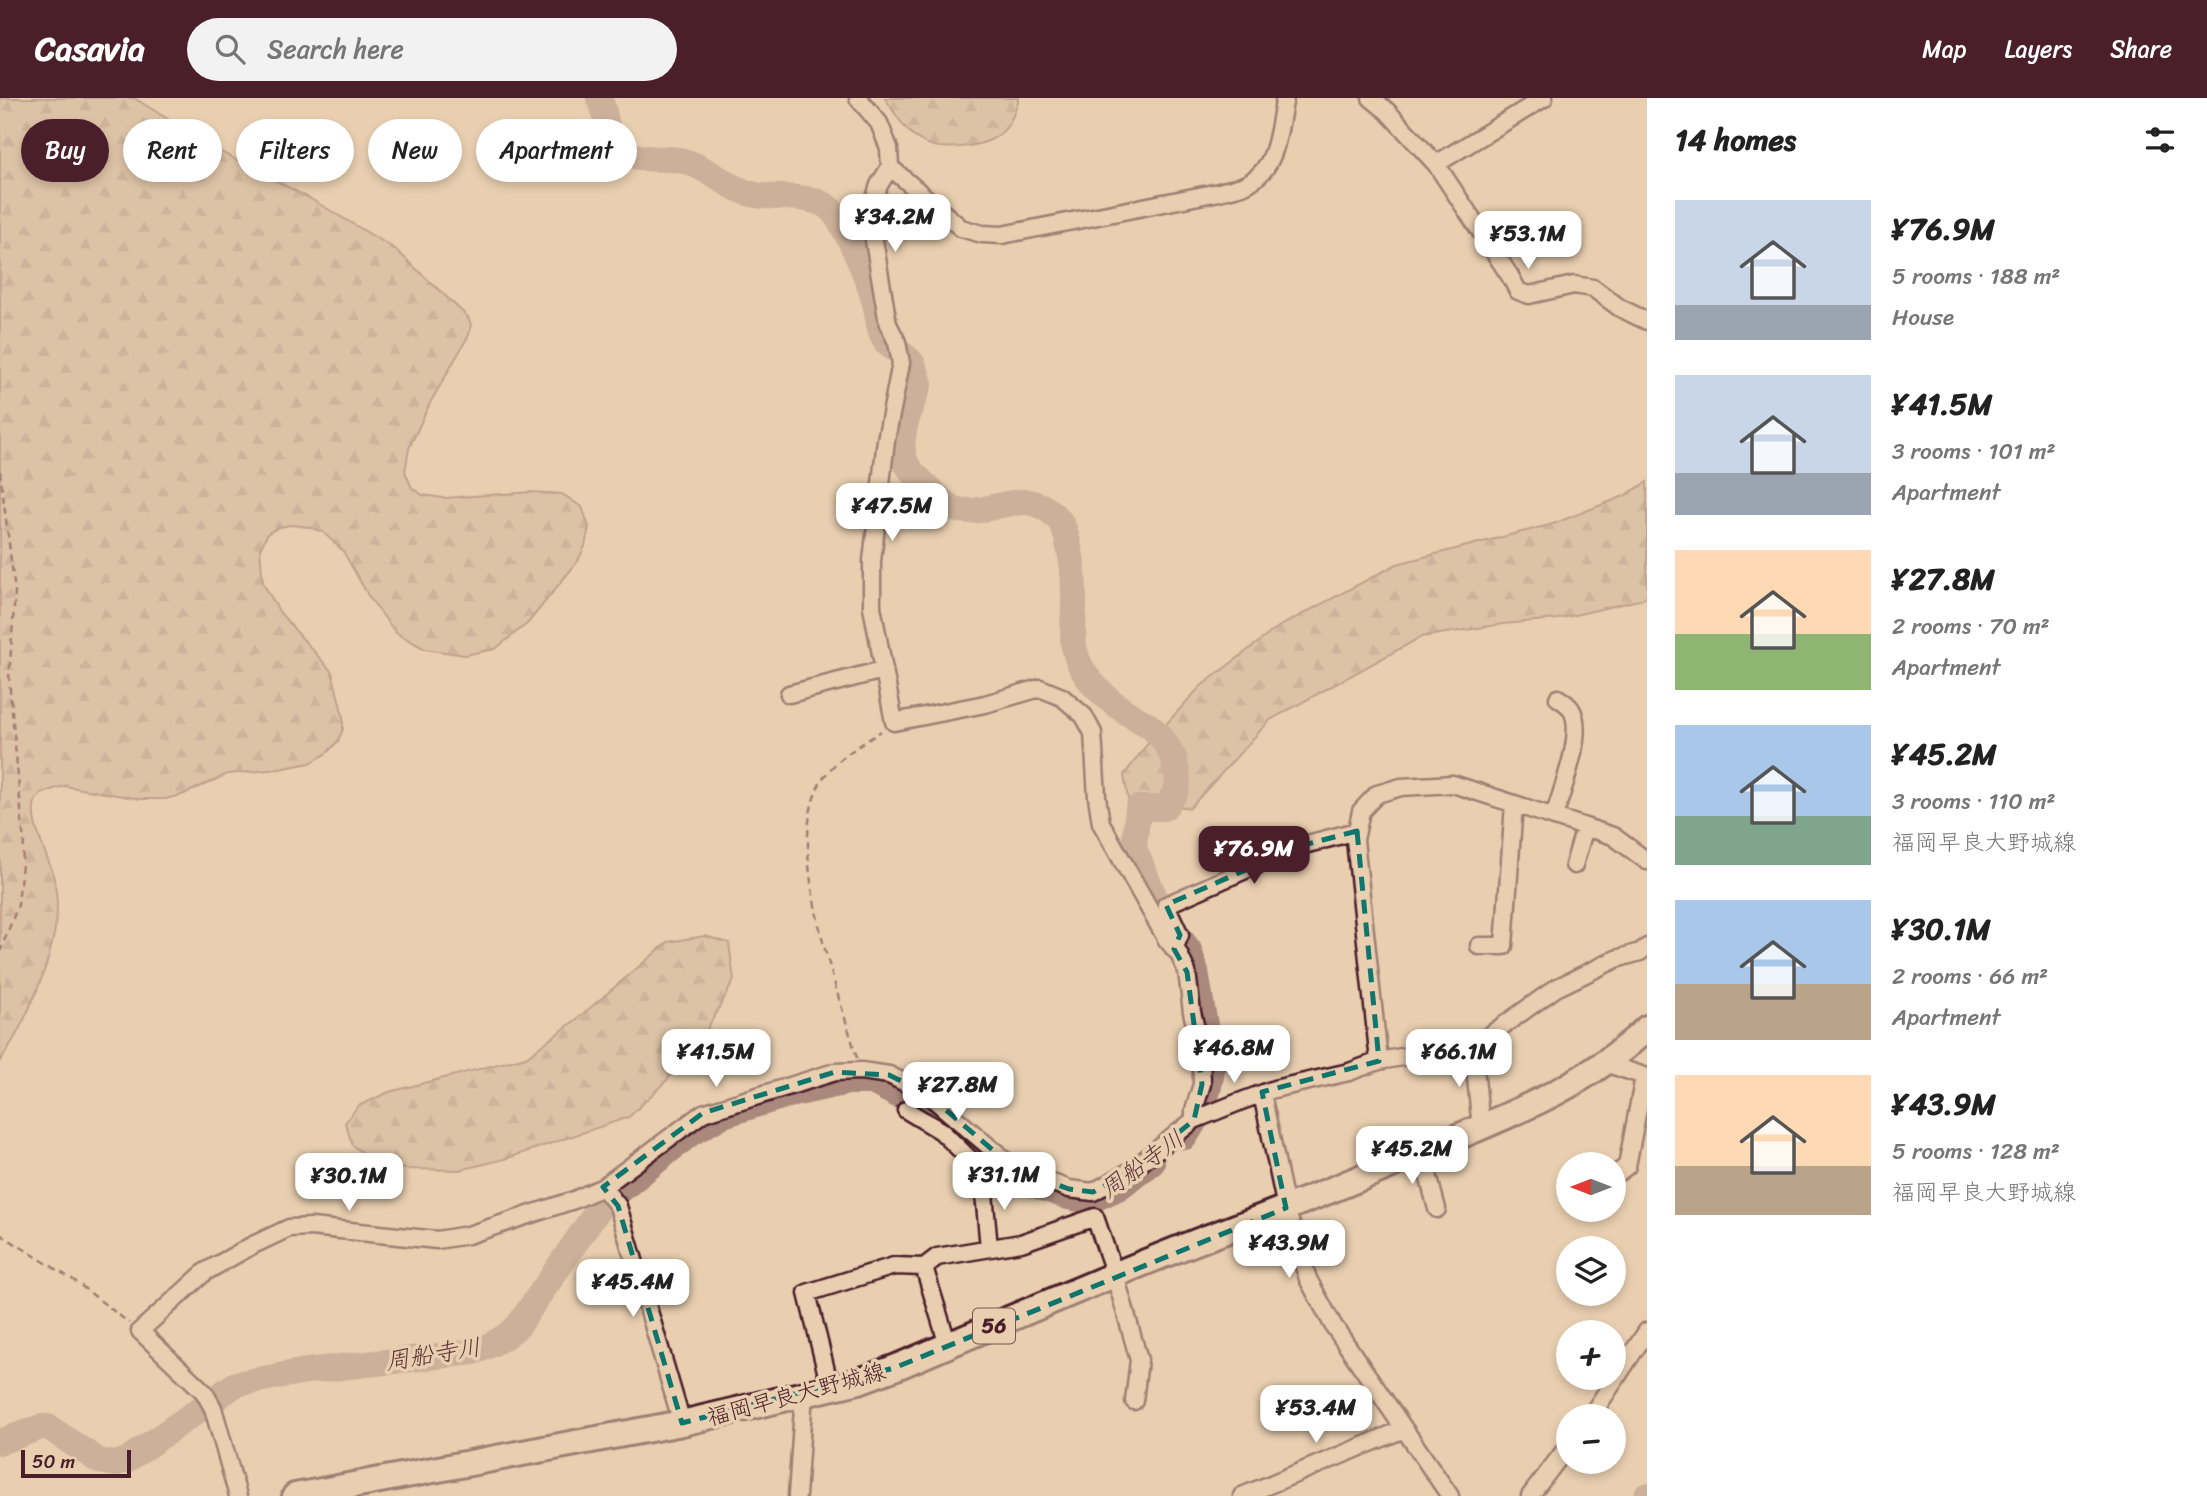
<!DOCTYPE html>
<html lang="en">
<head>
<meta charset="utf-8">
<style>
	:root { --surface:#fff; --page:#f2f2f2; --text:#222; --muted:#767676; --accent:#4a1f2b }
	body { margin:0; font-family:Sriracha,"Klee One",sans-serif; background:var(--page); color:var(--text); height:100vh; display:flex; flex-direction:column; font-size:26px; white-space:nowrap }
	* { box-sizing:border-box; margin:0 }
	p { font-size:23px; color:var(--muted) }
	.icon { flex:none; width:38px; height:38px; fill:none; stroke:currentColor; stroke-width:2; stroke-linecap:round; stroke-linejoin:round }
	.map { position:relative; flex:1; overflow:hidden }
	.sheet { display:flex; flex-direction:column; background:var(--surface); width:560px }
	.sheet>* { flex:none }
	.banner { position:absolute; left:21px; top:21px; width:665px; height:63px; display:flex; gap:14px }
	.needle { width:46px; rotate:270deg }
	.controls { position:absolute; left:1556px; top:1054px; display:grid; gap:14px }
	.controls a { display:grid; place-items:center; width:70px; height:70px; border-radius:50%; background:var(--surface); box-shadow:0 4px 10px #0003; font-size:35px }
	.scale { position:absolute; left:21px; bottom:18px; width:110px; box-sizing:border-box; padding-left:7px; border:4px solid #4a1f2b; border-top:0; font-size:19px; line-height:24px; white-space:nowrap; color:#4a1f2b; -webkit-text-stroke:5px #e9cfb0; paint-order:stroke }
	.price { position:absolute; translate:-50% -60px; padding:0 16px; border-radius:14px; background:#fff; color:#222; font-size:23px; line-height:46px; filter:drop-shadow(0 2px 4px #0008) }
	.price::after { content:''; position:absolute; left:50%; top:42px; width:21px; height:16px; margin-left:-10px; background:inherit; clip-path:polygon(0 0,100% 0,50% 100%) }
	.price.on { background:var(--accent); color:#fff }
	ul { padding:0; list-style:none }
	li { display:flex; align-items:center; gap:21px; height:175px; padding:0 28px }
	li span { display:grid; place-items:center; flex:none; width:196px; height:140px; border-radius:0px; color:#555 }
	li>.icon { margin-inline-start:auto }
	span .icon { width:84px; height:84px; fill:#fffc; stroke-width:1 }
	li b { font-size:30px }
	h2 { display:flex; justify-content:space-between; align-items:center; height:84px; padding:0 28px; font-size:30px }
	.tag { padding:0 24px; border-radius:32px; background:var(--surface); box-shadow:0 4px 10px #0003; font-size:24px; line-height:63px }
	.tag.on { background:var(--accent); color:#fff }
	header { display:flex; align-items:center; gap:42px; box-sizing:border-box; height:98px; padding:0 35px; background:var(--accent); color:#fff }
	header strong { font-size:33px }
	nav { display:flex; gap:38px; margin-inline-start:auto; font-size:24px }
	.search { width:490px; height:63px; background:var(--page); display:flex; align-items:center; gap:18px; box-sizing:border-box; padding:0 24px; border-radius:38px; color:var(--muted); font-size:26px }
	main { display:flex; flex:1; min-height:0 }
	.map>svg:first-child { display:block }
	.forest { fill:url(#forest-firs); stroke:#8c6962; stroke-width:2 }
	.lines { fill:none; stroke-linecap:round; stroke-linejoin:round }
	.river { stroke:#aa897b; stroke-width:26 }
	.street-casing { stroke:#4a1f2b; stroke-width:21 }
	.primary-casing { stroke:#4a1f2b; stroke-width:30 }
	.path { stroke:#4a1f2b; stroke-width:2.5; stroke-dasharray:7 5; stroke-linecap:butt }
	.street { stroke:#e9cfb0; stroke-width:16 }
	.primary { stroke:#e9cfb0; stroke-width:24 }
	.marked { fill:none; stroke:#0f766e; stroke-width:5; stroke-dasharray:14 9; stroke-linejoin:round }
	.labels { text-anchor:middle; stroke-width:7; stroke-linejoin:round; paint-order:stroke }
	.shield { fill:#e9cfb0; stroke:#7a5453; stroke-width:2 }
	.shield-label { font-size:21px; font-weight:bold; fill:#4a1f2b }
	.street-label { font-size:23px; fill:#4a1f2b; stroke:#e9cfb0 }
	.water-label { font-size:24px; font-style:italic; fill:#5d343b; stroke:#e9cfb0 }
</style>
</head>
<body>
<header>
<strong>Casavia</strong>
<div class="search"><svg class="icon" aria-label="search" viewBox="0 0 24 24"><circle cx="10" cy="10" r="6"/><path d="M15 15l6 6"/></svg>Search here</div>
<nav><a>Map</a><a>Layers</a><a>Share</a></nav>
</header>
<main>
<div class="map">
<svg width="1647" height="1398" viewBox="0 0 1647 1398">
	<defs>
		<pattern id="forest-firs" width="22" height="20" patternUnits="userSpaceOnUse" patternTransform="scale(1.75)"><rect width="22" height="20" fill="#cfb39a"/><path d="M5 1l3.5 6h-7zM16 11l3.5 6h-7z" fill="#aa917e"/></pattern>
	</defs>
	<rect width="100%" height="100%" fill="#e9cfb0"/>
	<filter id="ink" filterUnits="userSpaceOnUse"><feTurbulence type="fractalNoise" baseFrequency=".0143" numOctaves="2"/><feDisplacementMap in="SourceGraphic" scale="14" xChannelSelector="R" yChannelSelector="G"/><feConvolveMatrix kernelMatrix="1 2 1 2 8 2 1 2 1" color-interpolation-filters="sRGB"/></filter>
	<g filter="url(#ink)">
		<path class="forest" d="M0 0H134L219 53 311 101 395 151 468 219 471 227 469 237 430 305 409 350 405 374 412 390 423 397 443 400 532 394 562 396 582 409 589 429 585 448 578 463 528 525 495 551 465 557 425 551 396 535 369 499 343 453 323 434 309 429 291 427 279 429 268 435 260 451 263 485 280 515 332 574 343 618V631L338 643 327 655 310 665 279 671 228 676 182 697 165 701H140L64 688 41 695C39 698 36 700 35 704 28 725 50 760 54 781 56 790 57 800 57 808 57 854 26 926 0 963Z
			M885 0H1019C1016 11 1011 26 1002 34 986 50 939 55 919 42 904 32 895 15 885 0Z
			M1647 384V498L1643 501 1558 521 1503 526 1421 539 1270 622 1190 710 1128 701 1124 677 1145 649 1200 589 1278 529 1397 466 1553 426 1624 398Z
			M705 838 729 845 734 882 706 933 667 982 629 1019 505 1061 459 1072 405 1071 378 1065 353 1048 345 1025 358 1008 389 994 526 959 577 921 668 844Z"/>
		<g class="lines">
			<path class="river" d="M599 0C608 15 604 37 617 49 632 64 660 59 679 62 707 67 728 92 756 97 777 101 805 96 825 107 843 117 869 184 875 205 878 217 878 231 884 241 890 252 906 255 912 265 916 271 917 279 920 285 911 308 892 349 910 371 915 378 923 384 929 390 937 397 947 410 958 412 995 418 1025 385 1058 421 1064 427 1066 437 1068 445 1073 462 1074 479 1074 497 1075 527 1067 547 1084 574 1094 590 1111 604 1126 614 1135 620 1145 624 1153 631 1167 642 1183 674 1176 693 1173 699 1168 705 1164 710H1138L1134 750 1155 800 1171 828 1189 852 1196 874 1212 969C1210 997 1200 1016 1185 1039
				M0 1344 41 1329H48L99 1363 115 1366 127 1362 236 1286 306 1273 473 1254C491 1248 504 1241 518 1228L600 1109 690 1036 723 1017 784 998 848 984H872L942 1020 1007 1077 1068 1099 1090 1103 1118 1090 1152 1065
				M1646 1398H1647"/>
			<defs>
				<path id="street" d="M858 0 879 25 889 50 890 69 879 87 873 106 872 130 888 226 897 244 901 265 886 342 872 463V509L894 624 985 606 1040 590 1062 599 1084 618 1093 635 1097 699 1101 725 1167 842 1179 856 1187 874 1192 914 1201 952 1202 986 1194 1012V1022
					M1371 0 1387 13 1436 66 1510 178 1518 193 1529 197 1574 187 1593 190 1620 210 1647 223
					M1436 66 1544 0
					M890 69 961 130 982 136 1002 137 1219 94C1228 91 1242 90 1250 84 1279 67 1278 29 1285 0
					M789 596 883 572
					M1554 719C1561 694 1586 633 1571 611 1568 606 1563 603 1558 600
					M1574 767 1585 729
					M1479 848H1504L1514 706
					M1174 851 1180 837 1166 807 1300 748 1357 733
					M1473 949 1481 1030
					M1379 963 1355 742 1361 713 1377 696 1401 689 1453 686 1613 738 1647 763
					M1605 965 1647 979
					M1262 996 1286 1110 1308 1181 1333 1227 1450 1398
					M906 1012 941 1033 982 1073
					M1422 1054 1437 1111
					M1614 1075 1619 1074 1627 1068 1644 979
					M603 1089 618 1108 682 1325
					M989 1150 982 1073 997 1054
					M924 1169 937 1159 1021 1145 1095 1119 1115 1177 1139 1262 1134 1303
					M830 1289 807 1195 894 1168 924 1169 948 1247
					M1591 1318 1647 1233
					M238 1398 213 1310 204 1294 140 1233 205 1174 251 1148 289 1130 311 1129 437 1142 468 1137 574 1102 603 1089 703 1015 835 974 861 973 889 977 926 995 1015 1071 1069 1091 1093 1094 1132 1072 1194 1022 1239 1004 1274 991 1349 974 1379 963 1459 949H1473L1556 890 1616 861 1640 854 1647 849
					M797 1398 804 1295
					M1242 1398 1404 1331
					M1530 1398 1568 1348"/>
				<path id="primary" d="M295 1398 682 1325 859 1283 894 1270C996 1227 1098 1182 1201 1142 1274 1115 1346 1087 1417 1056 1500 1020 1580 994 1647 930"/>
			</defs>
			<use href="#street" class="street-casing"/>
			<use href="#primary" class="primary-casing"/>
			<path class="path" d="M0 373 15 494 9 581 24 745 18 807 0 854
				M857 960C837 890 789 762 816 694 827 665 857 650 881 633
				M0 1136 75 1183 129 1225"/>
			<use href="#street" class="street"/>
			<use href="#primary" class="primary"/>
		</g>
	</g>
	<path d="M0 0H1647V1398H0ZM1357 733 1379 963 1262 994 1286 1110 894 1270 682 1325 618 1108 603 1089 703 1015 835 974 889 977 926 995 1015 1071 1069 1091 1093 1094 1132 1072 1194 1022 1202 986 1187 874 1174 851 1180 837 1166 807 1300 748Z" fill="#e9cfb0" fill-opacity=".55" fill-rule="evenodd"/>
	<path class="marked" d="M1357 733 1379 963 1262 994 1286 1110 894 1270 682 1325 618 1108 603 1089 703 1015 835 974 889 977 926 995 1015 1071 1069 1091 1093 1094 1132 1072 1194 1022 1202 986 1187 874 1174 851 1180 837 1166 807 1300 748Z"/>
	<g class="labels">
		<rect class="shield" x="973" y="1210.5" width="42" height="35" rx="5"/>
		<g class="shield-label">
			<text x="994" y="1235">56</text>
		</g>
		<g class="street-label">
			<text transform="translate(796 1296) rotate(-15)" y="8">福岡早良大野城線</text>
		</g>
		<g class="water-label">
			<text transform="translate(1142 1066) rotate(-36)" y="8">周船寺川</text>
			<text transform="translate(433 1256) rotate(-9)" y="8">周船寺川</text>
		</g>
	</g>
</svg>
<div class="controls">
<a><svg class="needle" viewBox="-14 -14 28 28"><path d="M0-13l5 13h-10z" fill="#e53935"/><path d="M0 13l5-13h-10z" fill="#767676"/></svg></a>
<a><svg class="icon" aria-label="layers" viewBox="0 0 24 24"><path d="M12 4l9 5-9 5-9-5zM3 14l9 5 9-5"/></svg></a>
<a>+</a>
<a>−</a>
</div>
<div class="scale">50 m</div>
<b class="price" style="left:895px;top:156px">¥34.2M</b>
<b class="price" style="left:1528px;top:173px">¥53.1M</b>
<b class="price" style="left:892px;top:445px">¥47.5M</b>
<b class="price on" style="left:1254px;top:788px">¥76.9M</b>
<b class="price" style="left:1234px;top:987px">¥46.8M</b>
<b class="price" style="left:716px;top:991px">¥41.5M</b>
<b class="price" style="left:1459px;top:991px">¥66.1M</b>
<b class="price" style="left:958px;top:1024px">¥27.8M</b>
<b class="price" style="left:1412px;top:1088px">¥45.2M</b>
<b class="price" style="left:1004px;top:1114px">¥31.1M</b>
<b class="price" style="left:349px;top:1115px">¥30.1M</b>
<b class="price" style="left:1289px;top:1182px">¥43.9M</b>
<b class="price" style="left:633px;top:1221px">¥45.4M</b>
<b class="price" style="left:1316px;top:1347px">¥53.4M</b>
<div class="banner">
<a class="tag on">Buy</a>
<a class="tag">Rent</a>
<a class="tag">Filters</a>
<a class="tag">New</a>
<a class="tag">Apartment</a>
</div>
</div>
<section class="sheet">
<h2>14 homes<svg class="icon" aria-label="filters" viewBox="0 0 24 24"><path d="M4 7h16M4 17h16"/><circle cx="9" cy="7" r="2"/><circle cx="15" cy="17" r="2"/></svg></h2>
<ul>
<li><span style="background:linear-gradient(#c9d6e8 75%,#9aa5b1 0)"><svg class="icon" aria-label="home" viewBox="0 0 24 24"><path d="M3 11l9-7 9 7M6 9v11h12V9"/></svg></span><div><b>¥76.9M</b><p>5 rooms · 188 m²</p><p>House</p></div></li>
<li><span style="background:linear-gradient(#c9d6e8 70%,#9aa5b1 0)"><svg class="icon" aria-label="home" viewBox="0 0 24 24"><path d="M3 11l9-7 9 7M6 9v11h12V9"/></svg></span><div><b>¥41.5M</b><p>3 rooms · 101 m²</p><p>Apartment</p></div></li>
<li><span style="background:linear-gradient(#ffd9b3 60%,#8fb573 0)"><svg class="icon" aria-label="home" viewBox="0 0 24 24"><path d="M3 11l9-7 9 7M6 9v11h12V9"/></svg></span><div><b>¥27.8M</b><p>2 rooms · 70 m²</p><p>Apartment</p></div></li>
<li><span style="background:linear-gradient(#a9c7e8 65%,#7fa58c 0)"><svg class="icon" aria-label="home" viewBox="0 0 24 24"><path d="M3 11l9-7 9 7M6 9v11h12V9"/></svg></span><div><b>¥45.2M</b><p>3 rooms · 110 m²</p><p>福岡早良大野城線</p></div></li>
<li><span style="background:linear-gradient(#a9c7e8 60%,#b9a48a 0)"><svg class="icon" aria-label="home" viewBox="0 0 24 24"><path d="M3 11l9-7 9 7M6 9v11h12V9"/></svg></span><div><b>¥30.1M</b><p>2 rooms · 66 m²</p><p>Apartment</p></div></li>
<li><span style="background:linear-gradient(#ffd9b3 65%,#b9a48a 0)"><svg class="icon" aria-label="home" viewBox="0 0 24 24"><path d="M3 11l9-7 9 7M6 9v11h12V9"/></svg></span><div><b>¥43.9M</b><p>5 rooms · 128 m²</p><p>福岡早良大野城線</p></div></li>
</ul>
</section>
</main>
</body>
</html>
